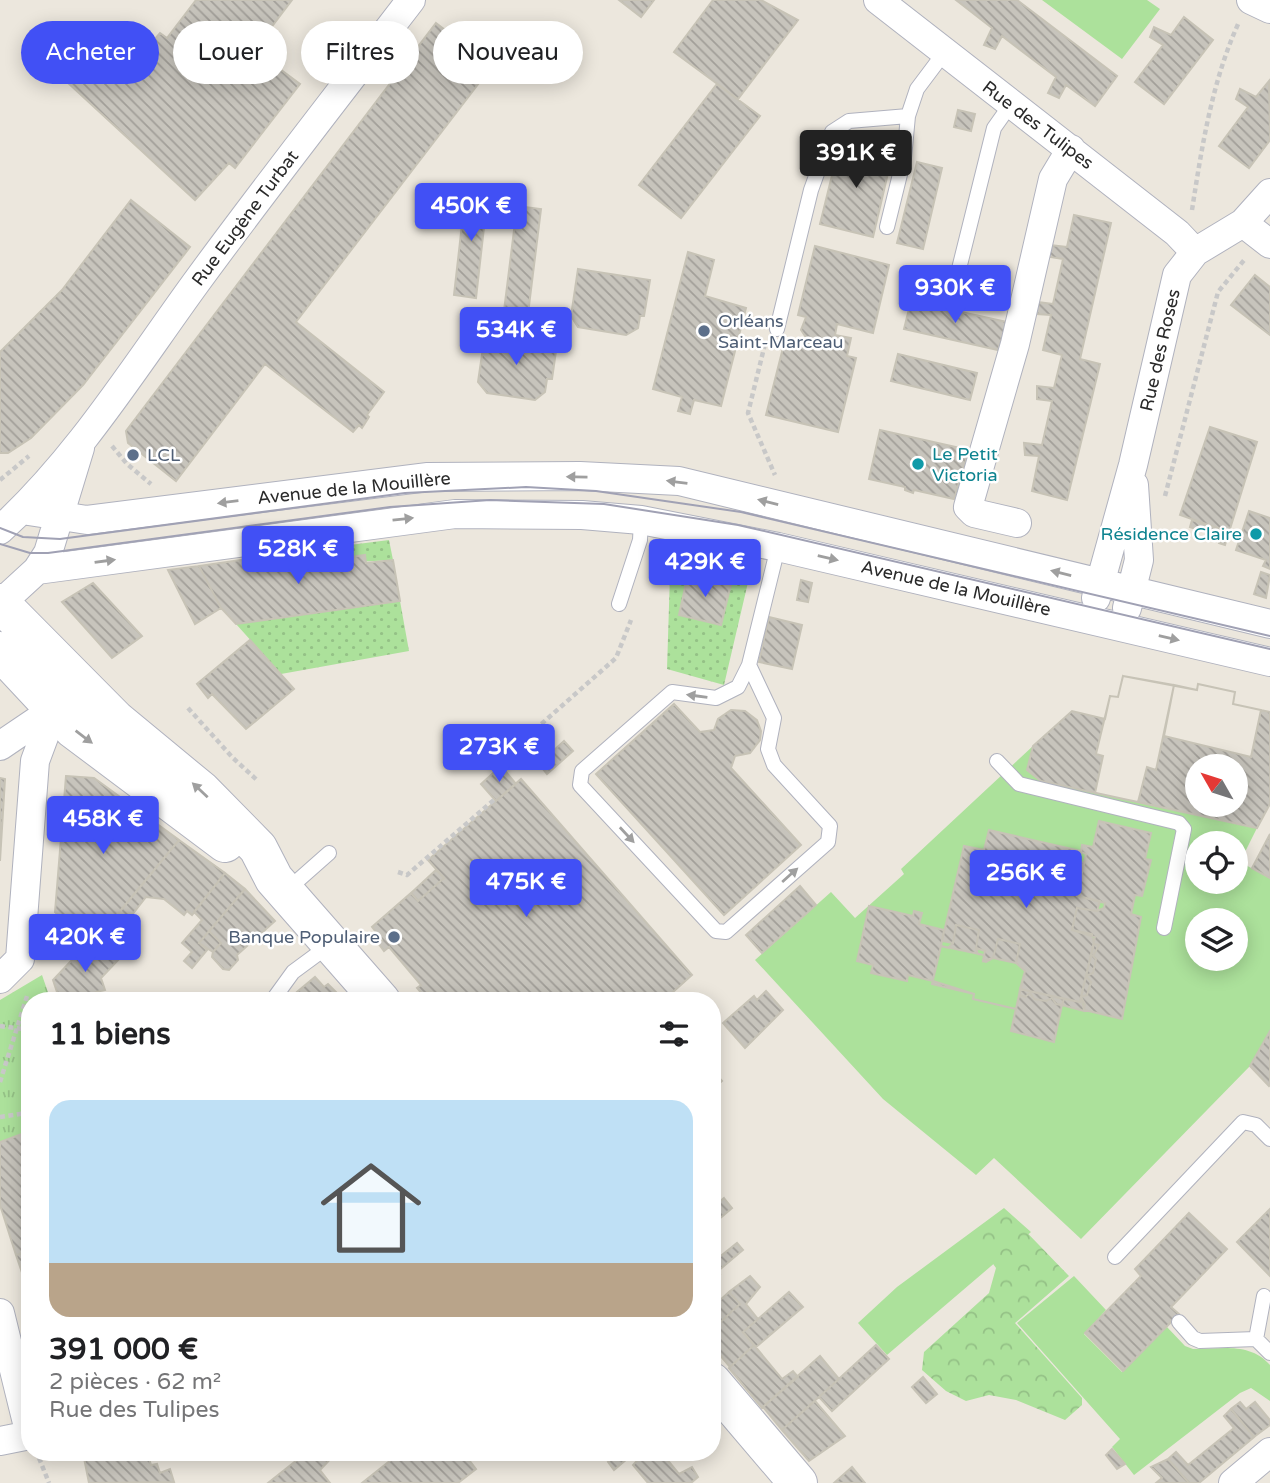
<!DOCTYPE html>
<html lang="fr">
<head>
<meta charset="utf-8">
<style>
	:root { --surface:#fff; --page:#f6f6f6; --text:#202124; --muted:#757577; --line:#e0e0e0; --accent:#4150f5 }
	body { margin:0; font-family:"Varela Round",sans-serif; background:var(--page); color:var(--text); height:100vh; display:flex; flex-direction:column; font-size:26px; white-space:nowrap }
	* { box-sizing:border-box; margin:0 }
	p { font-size:23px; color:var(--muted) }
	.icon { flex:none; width:38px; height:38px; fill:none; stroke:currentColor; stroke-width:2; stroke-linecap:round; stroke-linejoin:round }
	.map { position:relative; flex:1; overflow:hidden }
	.drawer { position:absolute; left:21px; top:992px; width:700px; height:469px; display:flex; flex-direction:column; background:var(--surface); border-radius:28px; box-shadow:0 4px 18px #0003 }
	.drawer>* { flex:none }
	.guide { position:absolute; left:21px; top:21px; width:700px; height:63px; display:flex; gap:14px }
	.needle { width:46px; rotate:309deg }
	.controls { position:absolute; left:1185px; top:754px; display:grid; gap:14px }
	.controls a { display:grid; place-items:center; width:63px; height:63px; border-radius:50%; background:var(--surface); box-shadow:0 4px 18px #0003; font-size:35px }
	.price { position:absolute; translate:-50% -60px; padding:0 16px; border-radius:7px; background:var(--accent); color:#fff; font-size:23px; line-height:46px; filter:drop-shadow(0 2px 4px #0008) }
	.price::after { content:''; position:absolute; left:50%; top:42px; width:21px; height:16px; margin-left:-10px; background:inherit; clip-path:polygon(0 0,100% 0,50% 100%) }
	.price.current { background:#222; color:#fff }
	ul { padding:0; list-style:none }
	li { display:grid; align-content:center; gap:14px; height:371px; padding:0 28px }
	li+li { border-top:2px solid var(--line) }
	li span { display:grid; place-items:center; height:217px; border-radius:21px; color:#555 }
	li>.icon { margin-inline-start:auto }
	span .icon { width:126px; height:126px; fill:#fffc; stroke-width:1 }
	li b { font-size:30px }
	h2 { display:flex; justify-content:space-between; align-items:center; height:84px; padding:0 28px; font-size:30px }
	.tag { padding:0 24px; border-radius:32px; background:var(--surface); box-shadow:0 4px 18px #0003; font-size:24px; line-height:63px }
	.tag.current { background:var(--accent); color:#fff }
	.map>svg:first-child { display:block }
	.grass { fill:#ace19b; fill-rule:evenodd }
	.forest { fill:url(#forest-crowns) }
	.park { fill:url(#park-tufts) }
	.garden { fill:url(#garden-dots); fill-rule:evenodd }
	.building { fill:url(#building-back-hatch); stroke:#c7c3b6; stroke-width:2; fill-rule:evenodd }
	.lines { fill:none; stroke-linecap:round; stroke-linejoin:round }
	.lane-casing { stroke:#b0b2be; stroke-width:16 }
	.street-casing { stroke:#b0b2be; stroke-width:30 }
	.secondary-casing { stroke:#b0b2be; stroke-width:40 }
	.path { stroke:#c8c8c8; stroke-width:4.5; stroke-dasharray:5 3.5; stroke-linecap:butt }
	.lane { stroke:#fff; stroke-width:14 }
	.street { stroke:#fff; stroke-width:28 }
	.secondary { stroke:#fff; stroke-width:38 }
	.tram { stroke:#a0a1b4; stroke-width:2 }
	.oneway { fill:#9f9f9f }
	.service-dot { fill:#5c6f8a; stroke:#fff; stroke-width:2.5 }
	.culture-dot { fill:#0f9aa8; stroke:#fff; stroke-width:2.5 }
	.labels { text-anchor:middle; stroke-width:5; stroke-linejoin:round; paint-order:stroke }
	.street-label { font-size:18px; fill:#2a2a2a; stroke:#fff }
	.service-label { font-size:18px; fill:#4e5e75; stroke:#fff; text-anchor:start }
	.culture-label { font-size:18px; fill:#0d838f; stroke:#fff; text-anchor:start }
</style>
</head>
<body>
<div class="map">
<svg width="1270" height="1483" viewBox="0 0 1270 1483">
	<defs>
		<pattern id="forest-crowns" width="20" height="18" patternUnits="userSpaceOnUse" patternTransform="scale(1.75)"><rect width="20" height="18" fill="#ace19b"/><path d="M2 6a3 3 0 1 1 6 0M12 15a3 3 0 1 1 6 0" fill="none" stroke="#94c186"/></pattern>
		<pattern id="park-tufts" width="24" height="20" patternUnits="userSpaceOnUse" patternTransform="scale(1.75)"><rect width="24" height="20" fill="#ace19b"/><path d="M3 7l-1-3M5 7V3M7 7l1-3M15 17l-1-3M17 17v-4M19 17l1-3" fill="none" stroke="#94c186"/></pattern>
		<pattern id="garden-dots" width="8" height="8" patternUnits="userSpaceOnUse" patternTransform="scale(1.75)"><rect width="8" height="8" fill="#ace19b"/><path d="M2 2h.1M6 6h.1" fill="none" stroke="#94c186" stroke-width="1.8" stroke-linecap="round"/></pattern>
		<pattern id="building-back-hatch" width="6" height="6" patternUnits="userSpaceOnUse" patternTransform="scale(1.75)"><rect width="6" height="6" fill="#c7c4bc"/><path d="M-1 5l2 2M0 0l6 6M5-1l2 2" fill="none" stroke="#a29f99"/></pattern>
	</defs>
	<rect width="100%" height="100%" fill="#ece7dd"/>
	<path class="grass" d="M1042 0H1147L1160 9 1122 59Z
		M1033 746 1027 769 1041 781 1257 828 1240 862 1270 878V1031L1250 1066 1081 1239 994 1158 976 1175 883 1099 755 960 831 892 855 918 904 874 901 869ZM1197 844H1236V882H1197ZM1197 920H1236V959H1197Z
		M1004 1208 1031 1232 887 1355 858 1323 897 1287Z
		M1074 1276 1106 1310 1084 1334 1122 1372 1167 1327 1185 1346 1193 1349C1221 1349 1250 1342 1270 1365V1401L1251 1388 1240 1393 1134 1475 1112 1447 1120 1439 1017 1323Z"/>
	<path class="forest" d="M1005 1210 1069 1276 1015 1323 1082 1398V1405L1065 1420 1016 1400 989 1395 966 1401 946 1391 922 1370 924 1352 989 1293 996 1268 976 1240 975 1234Z"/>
	<path class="park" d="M42 975 51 1001H30V1131L0 1142V1000Z"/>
	<path class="garden" d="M389 540 393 560 297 565 295 552Z
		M671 543 753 561 724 685 667 669ZM688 574 731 584 721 625 679 615Z
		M400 601 409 651 281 674 236 624Z"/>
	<path class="building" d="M196 0H292L251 54 274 71 277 67 300 84 235 168 229 163 195 200 55 71 89 35 127 71 160 33 167 38Z
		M619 0H654L641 17Z
		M713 0H761L798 20 738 99 674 52Z
		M956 0H1017L1117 76 1095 106 1066 85 1059 98 1048 93 1056 77 1002 36 995 49 984 45 992 28Z
		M1184 17 1213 40 1164 104 1135 82 1163 45 1150 37 1154 27 1171 35Z
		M436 23 492 66 296 322 384 392 367 415 369 417 362 428 359 425 353 432 265 364 176 481 128 443 126 431Z
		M1269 81 1270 140 1249 168 1219 146 1248 107 1236 99 1240 89 1256 97Z
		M717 84 760 116 681 218 639 185Z
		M958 110 975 114 971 131 954 127Z
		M840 143 892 156 873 237 820 224Z
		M917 162 942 168 923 249 897 243Z
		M466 189 488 192 476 298 454 295Z
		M131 200 190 247 83 385 31 438 8 453H0V352L62 290Z
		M517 206 541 209 528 314 504 311Z
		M1074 215 1111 223 1080 359 1100 364 1067 500 1032 491 1039 456 1025 455 1024 443 1042 445 1052 401 1037 399V386L1054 388 1062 355 1043 350 1051 315 1037 314V302L1053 304 1063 259 1050 257 1049 245 1067 247Z
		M815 246 889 265 873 333 837 324 835 335 851 338 847 356 856 358 838 432 766 415 785 340 806 345 807 339 801 330 806 317 798 315Z
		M688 252 714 260 705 296 746 308 721 406 694 400 690 414 678 411 682 397 653 389Z
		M578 269 650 280 644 316H640L638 328 626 335 578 327 571 316Z
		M1255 275 1270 287V335L1231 305Z
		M911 301 1007 322 998 350 904 329Z
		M485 334 557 344 552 379H547L545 392 535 400 487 393 478 382Z
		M898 354 977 373 970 400 891 381Z
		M1210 427 1257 442 1225 545 1219 543 1223 530 1180 515Z
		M880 430 969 450 954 499 914 490 913 493 905 490V487L869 479Z
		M1249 511 1270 518V569L1263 566 1266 560 1236 550Z
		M1192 520 1223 530 1221 537 1190 527Z
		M295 552 297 565 365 555 366 563 393 560 400 601 236 624 221 608 199 566Z
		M199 566 221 608 195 624 168 570Z
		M1261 572 1270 575 1266 598 1254 594Z
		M688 574 731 584 721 625 679 615Z
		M801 580 812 583 808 602 797 600Z
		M93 583 142 636 112 658 62 602Z
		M769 617 802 625 792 669 759 662Z
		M250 640 294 689 246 729 212 694 208 698 197 684Z
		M1123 676 1197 690 1198 684 1235 692 1233 704 1270 712V804L1257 828 1041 781 1027 770 1033 746 1072 711 1105 719 1110 696 1118 697ZM1197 766H1236V805H1197Z
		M1123 676 1174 685 1156 770 1147 767 1138 802 1095 793 1103 756 1096 754 1110 696 1118 697Z
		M1198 684 1235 692 1233 704 1261 710 1251 757 1164 736 1174 685 1197 690Z
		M674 704 700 732 714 730 718 719 731 710 745 711 757 720 761 731 760 740 750 753 735 756 731 768 801 845 724 915 596 774Z
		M564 741 573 751 547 774 539 764Z
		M501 766 516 784 496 801 481 784Z
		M66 776 94 778 179 840 91 946 55 912Z
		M0 778 5 779 0 861Z
		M521 779 692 975 663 1001H436L428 992 423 995 417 988 421 985 389 947 384 951 378 943 382 940 372 927 411 893 418 901 444 878 428 860Z
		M1099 821 1151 833 1145 859 1151 860 1142 896 1135 895 1131 914 1141 917 1122 1019 1084 1010 1081 997 1087 995 1091 982 1086 976 1093 973 1096 959 1093 956 1099 945 1094 944 1092 934 1072 930 1077 908 1097 911 1104 908 1105 903 1077 896 1086 854 1081 852 1082 845 1093 847Z
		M989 830 1081 851 1079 861 1084 863 1077 896 1100 901 1097 911 1077 908 1072 930 1095 937 1080 1002 1020 989 1025 971 1016 963 1020 944 998 939 993 958 986 962 983 961 985 951 976 948 979 930 956 925 953 943 942 941 964 846 984 850Z
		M1270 834V878L1252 868Z
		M179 840 225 873 192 915 187 911 184 915 164 899 146 897 121 929 112 921Z
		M436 870 444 878 418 901 411 893Z
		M225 873 245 889 199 943 207 950 192 968 184 961 192 952 182 943 202 920 194 912Z
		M800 886 816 905 762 953 746 935Z
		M245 889 275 921 237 955 238 960 229 970 223 969 212 957 213 952 221 943 209 931Z
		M869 906 913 916 914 911 922 913 919 924 944 930 941 946 948 948 953 943 956 925 979 930 976 948 978 954 984 955 983 961 993 958 998 939 1020 944 1016 963 1025 971 1016 1009 973 999 974 994 933 981 908 975 907 981 871 973 873 965 857 961Z
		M209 931 221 943 213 952 199 943Z
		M97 940 119 959 101 978 105 990 96 992 99 1001H60L53 980 88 943 91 946Z
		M1094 944 1099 945 1093 956 1096 959 1093 973 1086 976Z
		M941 946 984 955 983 961 993 958 1016 963 1025 971 1016 1009 973 999 974 994 932 984Z
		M1086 976 1091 982 1087 995 1081 997Z
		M315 977 324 987 328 984 345 1001H304L297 992Z
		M1020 989 1064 999 1062 1005 1056 1004 1052 998 1046 1001 1034 999 1030 993 1025 997 1019 995Z
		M766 991 783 1010 745 1048 723 1023 754 996 757 1000Z
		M1030 993 1034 999 1046 1001 1052 998 1056 1004 1062 1005 1054 1042 1011 1031 1019 995 1025 997Z
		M129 994 132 1001H108L113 999Z
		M1081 997 1085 1004 1084 1011 1062 1005 1064 999 1080 1002Z
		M1270 1031V1085L1269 1086 1250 1066Z
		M712 1070 722 1081 712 1090Z
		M30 1131V1251L16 1255 0 1205V1142Z
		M724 1198 732 1208 712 1225V1208Z
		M1270 1209V1276L1237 1242Z
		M1189 1213 1227 1249 1171 1307 1179 1314 1123 1371 1085 1333 1141 1276 1135 1269Z
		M737 1243 743 1250 718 1271 720 1274 712 1280V1263Z
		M30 1251V1296L16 1255Z
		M750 1276 760 1287 746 1304 758 1319 743 1332 754 1345 730 1367 712 1346V1330L740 1304 729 1292Z
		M729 1292 740 1304 712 1330V1295L718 1302Z
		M789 1292 803 1307 756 1347 743 1332Z
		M754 1345 782 1379 793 1371 798 1377 762 1408 729 1368Z
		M876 1345 889 1359 832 1411 819 1397Z
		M820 1356 839 1379 782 1430 763 1407Z
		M923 1377 937 1394 926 1403 912 1387Z
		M815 1401 845 1436 809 1461 782 1430Z
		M1240 1402 1246 1409 1255 1402 1270 1420V1425L1254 1437 1231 1409Z
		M1231 1409 1254 1437 1199 1483H1189L1168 1459 1176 1452 1188 1465 1234 1428 1224 1416Z
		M1112 1449 1125 1464 1117 1469 1106 1455Z
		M88 1452H147L151 1465 157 1464 160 1473 170 1469 174 1482 89 1483 84 1458 89 1457Z
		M307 1452H337L320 1470 330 1483H268Z
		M401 1452H471L466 1456 476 1469 458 1483H362Z
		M619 1452 627 1459 614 1470 608 1462Z
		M645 1452H661L679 1474 692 1467 698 1477 691 1483H648L633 1465Z
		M1168 1459 1189 1483H1156L1162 1478 1151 1467Z
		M852 1467 865 1483H834Z"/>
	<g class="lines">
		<defs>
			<path id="lane" d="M887 227 904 158 908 116 917 89 944 53
				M953 293 994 128 1011 104
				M777 329 811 190 832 132 849 121 908 116
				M619 604 640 540 641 520
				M749 665 774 718 768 749 774 765 830 826 828 842 726 932 716 931 580 785 582 771 672 692 716 698 738 687 749 665 778 547
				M997 761 1019 784 1179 823 1184 829 1164 928
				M286 891 329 853
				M272 1001 293 972 331 944
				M1115 1257 1243 1122 1256 1125 1270 1139
				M1179 1322 1193 1338 1200 1341 1256 1339 1270 1353
				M1256 1339 1264 1296"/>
			<path id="street" d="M878 0 1177 233 1195 252
				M1251 0 1270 9
				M1243 223 1270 244
				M22 510 87 520 428 477 580 476 679 481 1270 624
				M1017 523 974 513 968 507 1015 344 1053 179 1071 149
				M0 530C77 460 134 368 195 284 265 188 339 94 411 0
				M37 570 455 514 582 515 641 520 778 547 1270 662
				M1096 598 1133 465 1177 275 1195 252 1243 223 1270 193
				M0 604 37 570 48 553 80 448
				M1127 608 1139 560 1134 485
				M0 746 56 708
				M0 979 20 959 35 761 54 710
				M0 1313 30 1435 0 1441
				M1233 1483 1270 1452"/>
			<path id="secondary" d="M0 603 116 720 202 791 258 848 274 879 381 1001
				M0 651 73 729 225 843
				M712 1382 798 1483"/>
		</defs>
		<use href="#lane" class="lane-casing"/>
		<use href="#street" class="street-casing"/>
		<use href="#secondary" class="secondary-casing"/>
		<path class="path" d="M1192 210C1202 146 1212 81 1239 22
			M765 344 748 413 775 475
			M112 446 127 464 151 484
			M0 480 29 456
			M1165 496 1218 292 1245 259
			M188 708 233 758 257 780
			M495 771V765L616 658 631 620
			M398 872 407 875 495 799
			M0 1026 23 1029 30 1034
			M0 1082 28 993
			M0 1117 20 1114 30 1109
			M39 1458 49 1483"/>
		<use href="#lane" class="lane"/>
		<use href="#street" class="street"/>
		<use href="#secondary" class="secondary"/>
		<path class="tram" d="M0 528 23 537 60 539 405 493 526 487 596 491 741 512 1270 636
			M0 544 30 553H48L390 507 490 500 604 504 738 525 1270 649"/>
	</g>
	<defs><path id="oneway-solid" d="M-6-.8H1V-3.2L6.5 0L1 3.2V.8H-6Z" transform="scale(1.75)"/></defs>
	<g class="oneway">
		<use href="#oneway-solid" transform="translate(577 477) rotate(-179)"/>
		<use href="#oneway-solid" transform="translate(677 482) rotate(-173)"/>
		<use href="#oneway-solid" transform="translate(228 502) rotate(173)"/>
		<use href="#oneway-solid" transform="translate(768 502) rotate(-166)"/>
		<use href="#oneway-solid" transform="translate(403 519) rotate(-6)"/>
		<use href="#oneway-solid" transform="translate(828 558) rotate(13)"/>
		<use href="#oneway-solid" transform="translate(105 561) rotate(-8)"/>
		<use href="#oneway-solid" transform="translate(1061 573) rotate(-166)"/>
		<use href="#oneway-solid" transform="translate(1169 638) rotate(13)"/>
		<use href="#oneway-solid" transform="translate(697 696) rotate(-172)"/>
		<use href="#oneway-solid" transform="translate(84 737) rotate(37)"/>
		<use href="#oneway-solid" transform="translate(200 790) rotate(-137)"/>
		<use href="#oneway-solid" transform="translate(627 835) rotate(47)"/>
		<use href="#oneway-solid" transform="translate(790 875) rotate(-42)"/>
	</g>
	<g class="service-dot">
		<circle cx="704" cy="331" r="7"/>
		<circle cx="133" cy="455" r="7"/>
		<circle cx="394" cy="937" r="7"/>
	</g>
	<g class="culture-dot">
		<circle cx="918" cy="464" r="7"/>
		<circle cx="1256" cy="534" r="7"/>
	</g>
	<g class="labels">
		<g class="street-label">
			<text transform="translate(1038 125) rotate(37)" y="6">Rue des Tulipes</text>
			<text transform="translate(245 218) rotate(-53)" y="6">Rue Eugène Turbat</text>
			<text transform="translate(1160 350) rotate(-77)" y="6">Rue des Roses</text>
			<text transform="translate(354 488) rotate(-6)" y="6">Avenue de la Mouillère</text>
			<text transform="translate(956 588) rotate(13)" y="6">Avenue de la Mouillère</text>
		</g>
		<g class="service-label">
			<text x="718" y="327">Orléans<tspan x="718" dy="21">Saint-Marceau</tspan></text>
			<text x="147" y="461">LCL</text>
			<text x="380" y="943" text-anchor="end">Banque Populaire</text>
		</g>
		<g class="culture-label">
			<text x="932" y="460">Le Petit<tspan x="932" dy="21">Victoria</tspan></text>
			<text x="1242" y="540" text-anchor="end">Résidence Claire</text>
		</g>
	</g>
</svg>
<div class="controls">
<a><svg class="needle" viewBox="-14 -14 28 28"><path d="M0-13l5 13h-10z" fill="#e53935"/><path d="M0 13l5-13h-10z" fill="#757577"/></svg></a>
<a><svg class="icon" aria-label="locate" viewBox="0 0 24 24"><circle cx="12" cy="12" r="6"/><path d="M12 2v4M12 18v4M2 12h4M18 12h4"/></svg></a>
<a><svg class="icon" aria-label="layers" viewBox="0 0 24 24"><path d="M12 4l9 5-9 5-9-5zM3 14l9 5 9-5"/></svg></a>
</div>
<b class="price current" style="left:856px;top:190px">391K €</b>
<b class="price" style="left:471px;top:243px">450K €</b>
<b class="price" style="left:955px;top:325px">930K €</b>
<b class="price" style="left:516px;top:367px">534K €</b>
<b class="price" style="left:298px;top:586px">528K €</b>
<b class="price" style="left:705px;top:599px">429K €</b>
<b class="price" style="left:499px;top:784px">273K €</b>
<b class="price" style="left:103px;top:856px">458K €</b>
<b class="price" style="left:1026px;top:910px">256K €</b>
<b class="price" style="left:526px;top:919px">475K €</b>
<b class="price" style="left:85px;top:974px">420K €</b>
<div class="guide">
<a class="tag current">Acheter</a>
<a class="tag">Louer</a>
<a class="tag">Filtres</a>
<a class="tag">Nouveau</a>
</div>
<section class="drawer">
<h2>11 biens<svg class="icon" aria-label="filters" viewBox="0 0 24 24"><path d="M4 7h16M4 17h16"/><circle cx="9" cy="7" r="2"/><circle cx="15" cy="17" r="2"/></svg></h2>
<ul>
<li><span style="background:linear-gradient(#bfe0f5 75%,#b9a48a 0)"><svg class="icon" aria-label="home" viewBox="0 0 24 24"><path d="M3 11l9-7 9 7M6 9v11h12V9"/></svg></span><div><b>391 000 €</b><p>2 pièces · 62 m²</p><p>Rue des Tulipes</p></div></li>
</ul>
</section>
</div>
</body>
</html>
